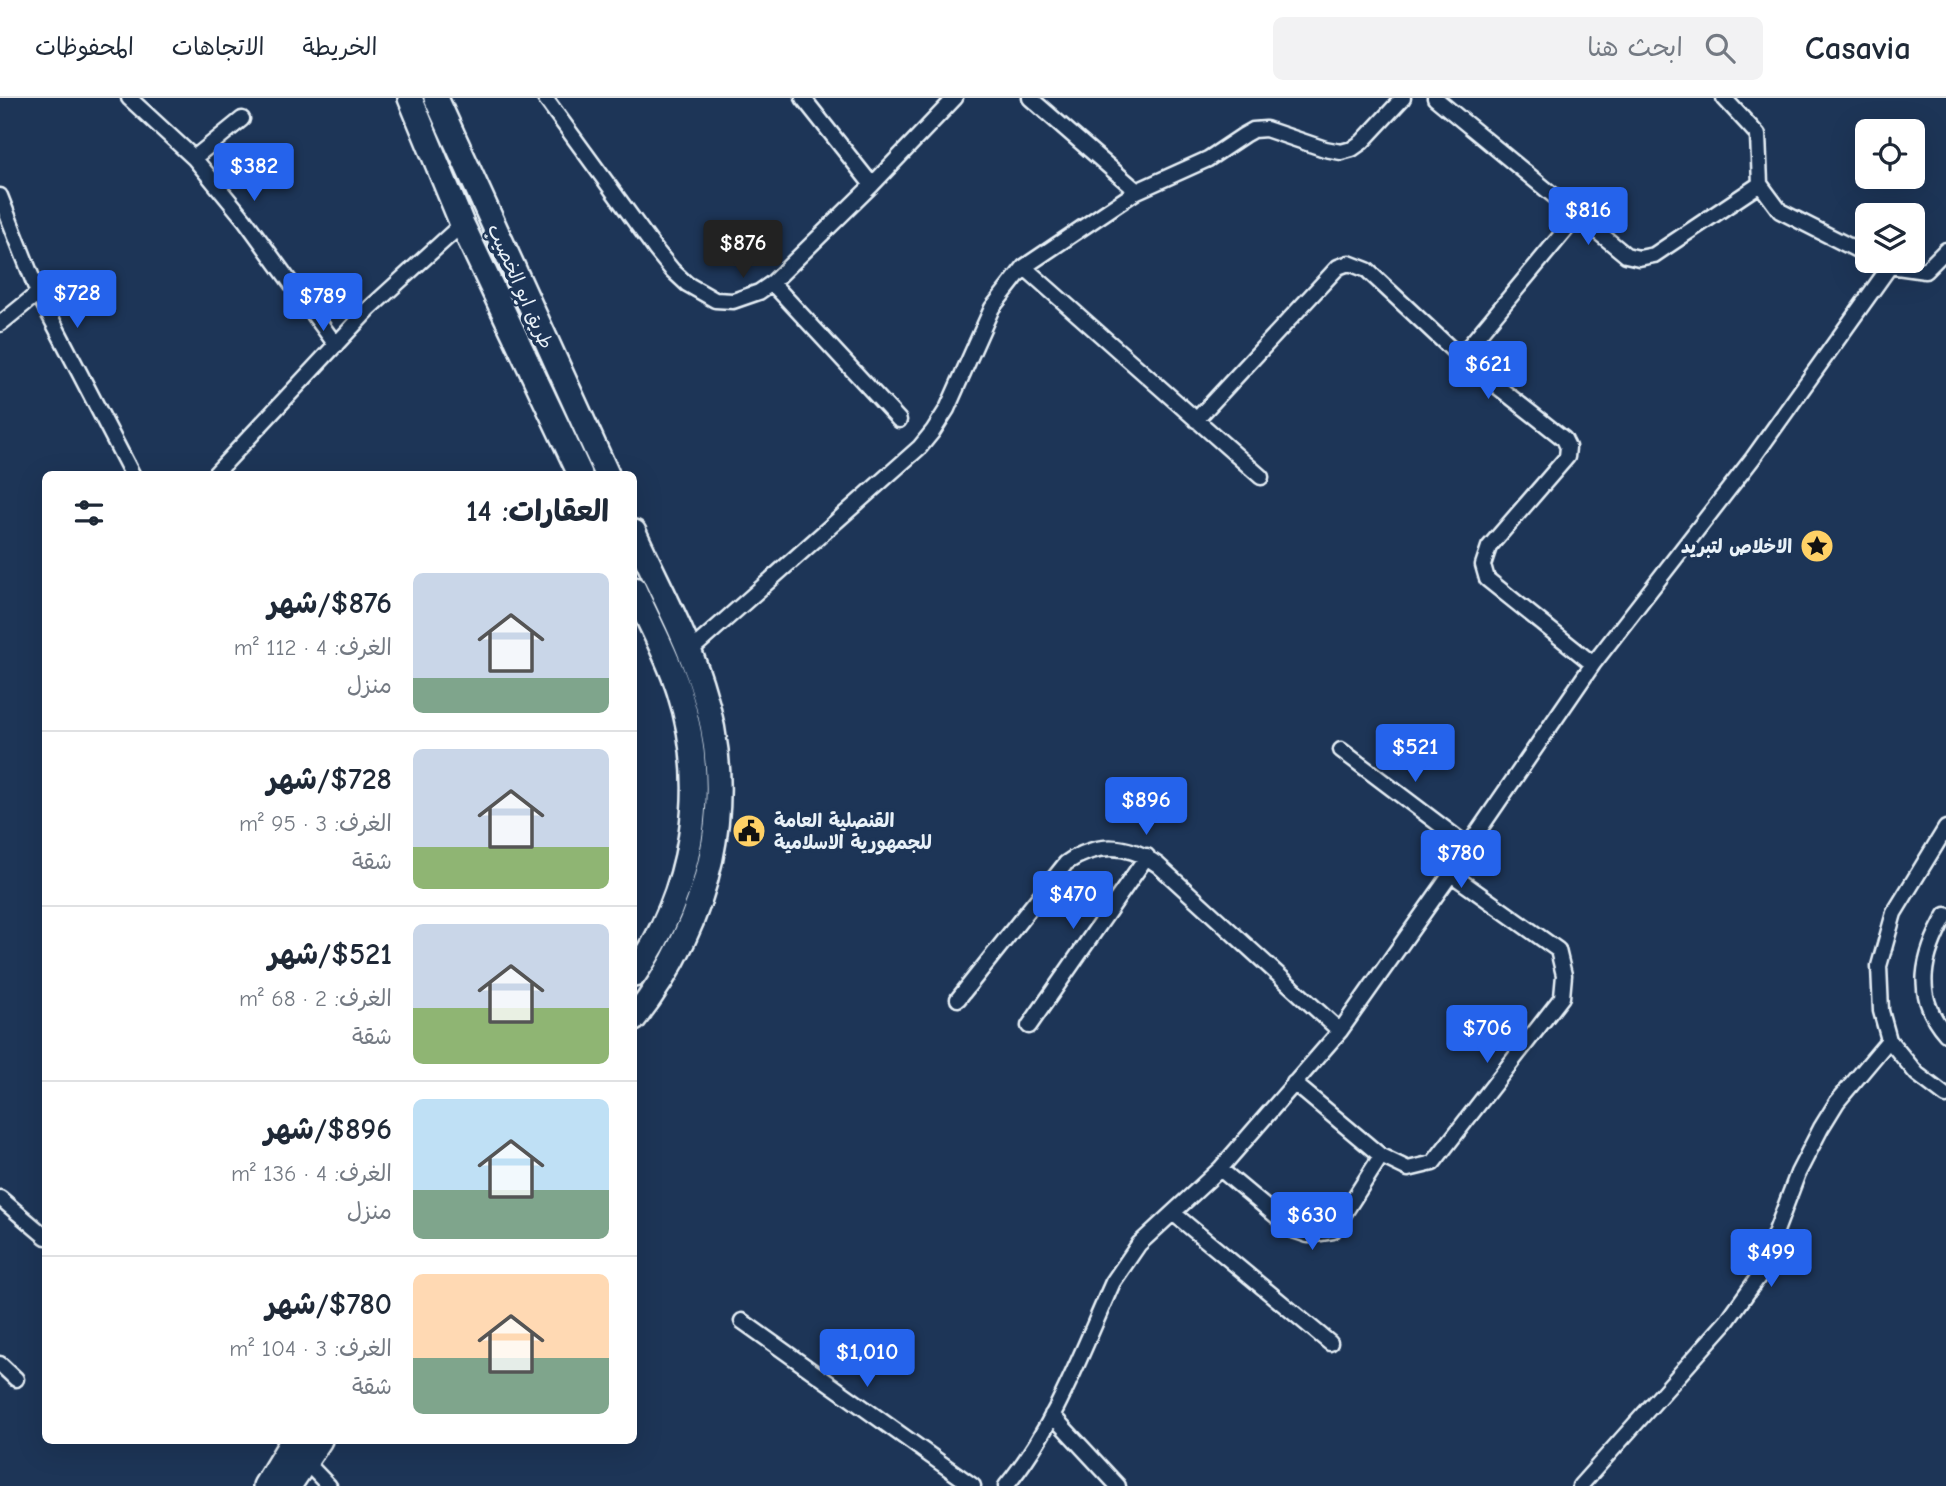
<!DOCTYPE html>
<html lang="ar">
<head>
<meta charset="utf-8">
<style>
	:root { --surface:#fff; --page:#f2f2f3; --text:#1f2937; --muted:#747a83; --line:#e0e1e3; --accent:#2563eb }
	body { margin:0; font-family:"Comic Neue","Playpen Sans Arabic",sans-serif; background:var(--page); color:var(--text); direction:rtl; height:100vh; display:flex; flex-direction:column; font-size:26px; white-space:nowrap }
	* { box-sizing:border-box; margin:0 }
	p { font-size:23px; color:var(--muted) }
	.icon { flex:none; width:38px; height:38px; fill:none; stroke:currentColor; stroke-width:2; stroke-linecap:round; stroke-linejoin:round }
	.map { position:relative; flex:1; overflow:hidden; direction:ltr }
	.drawer { position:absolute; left:42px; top:373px; width:595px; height:973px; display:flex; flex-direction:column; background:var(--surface); border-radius:10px; box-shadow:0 7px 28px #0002; direction:rtl }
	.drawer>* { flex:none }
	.controls { position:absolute; left:1855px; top:21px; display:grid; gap:14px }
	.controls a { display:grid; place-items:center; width:70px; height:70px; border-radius:10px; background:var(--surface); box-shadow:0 7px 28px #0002; font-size:35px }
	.price { position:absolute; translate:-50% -60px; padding:0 16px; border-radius:7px; background:var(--accent); color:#fff; font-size:23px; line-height:46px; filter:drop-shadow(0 2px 4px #0008) }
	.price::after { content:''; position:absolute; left:50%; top:42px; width:21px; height:16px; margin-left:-10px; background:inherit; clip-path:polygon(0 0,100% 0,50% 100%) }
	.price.current { background:#222; color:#fff }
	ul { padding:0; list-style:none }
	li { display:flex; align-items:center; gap:21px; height:175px; padding:0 28px }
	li+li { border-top:2px solid var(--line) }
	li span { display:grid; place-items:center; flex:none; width:196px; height:140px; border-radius:10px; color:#555 }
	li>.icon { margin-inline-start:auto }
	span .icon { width:84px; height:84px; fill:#fffc; stroke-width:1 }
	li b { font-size:30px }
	h2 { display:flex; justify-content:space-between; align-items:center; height:84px; padding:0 28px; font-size:30px }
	header { display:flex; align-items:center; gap:42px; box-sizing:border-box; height:98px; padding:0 35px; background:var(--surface); border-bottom:2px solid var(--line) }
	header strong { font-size:33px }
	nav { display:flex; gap:38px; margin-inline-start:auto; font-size:24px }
	.search { width:490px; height:63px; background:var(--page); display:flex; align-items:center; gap:18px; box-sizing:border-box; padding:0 24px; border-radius:10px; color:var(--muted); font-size:26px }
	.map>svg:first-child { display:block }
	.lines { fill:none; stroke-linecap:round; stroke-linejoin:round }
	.minor-casing { stroke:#e8f1f8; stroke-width:19 }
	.primary-casing { stroke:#e8f1f8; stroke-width:28 }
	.minor { stroke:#1d3557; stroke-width:14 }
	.primary { stroke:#1d3557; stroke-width:23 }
	.labels { text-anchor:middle; stroke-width:7; stroke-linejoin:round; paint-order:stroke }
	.street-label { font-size:19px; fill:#e8f1f8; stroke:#1d3557 }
	.poi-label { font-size:19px; font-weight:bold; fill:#e8f1f8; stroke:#1d3557; text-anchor:end }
</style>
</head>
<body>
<header>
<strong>Casavia</strong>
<div class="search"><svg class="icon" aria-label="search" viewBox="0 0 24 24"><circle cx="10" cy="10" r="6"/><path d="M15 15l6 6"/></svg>ابحث هنا</div>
<nav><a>الخريطة</a><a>الاتجاهات</a><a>المحفوظات</a></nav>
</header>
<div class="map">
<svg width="1946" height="1388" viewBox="0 0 1946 1388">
	<rect width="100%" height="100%" fill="#1d3557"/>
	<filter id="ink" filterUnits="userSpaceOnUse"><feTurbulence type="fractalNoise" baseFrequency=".0143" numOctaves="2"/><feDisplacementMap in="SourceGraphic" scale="14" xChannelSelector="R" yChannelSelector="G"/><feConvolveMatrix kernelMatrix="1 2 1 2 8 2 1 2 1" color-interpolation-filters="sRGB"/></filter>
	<g filter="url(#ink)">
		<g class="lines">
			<defs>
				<path id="minor" d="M129 0 194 60 245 122 336 247
					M545 0 655 151 672 172 687 186 715 202 733 203 759 194 772 185 872 87 955 0
					M803 0 872 87
					M1030 0 1137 93
					M1435 0 1626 157 1639 160 1654 157 1760 86
					M1724 0 1758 37 1760 86 1780 113 1867 157
					M194 60 242 21
					M0 98 38 195 132 376
					M1879 163 1890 168 1925 173 1946 152
					M1024 169 1261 379
					M772 185 899 322
					M0 226 38 195
					M1460 259 1578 117
					M1196 322 1338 169 1349 165 1367 172 1460 259 1564 341 1568 349 1567 359 1489 449 1483 467 1487 481 1593 566
					M215 376 370 210 462 126
					M689 554 920 349 933 333 947 311 992 210 1024 169 1137 93 1208 61 1244 37 1253 32 1266 31 1325 51 1341 54 1352 51 1362 44 1403 0
					M1341 652 1468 748
					M1946 730 1894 815 1879 868 1881 913 1889 942 1917 976 1946 998
					M1946 817C1923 857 1912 898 1946 936
					M958 901 1066 765C1097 744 1128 745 1158 767L1340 933
					M1029 928 1147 758
					M1294 985 1381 1058 1408 1071 1433 1065 1562 899 1564 877 1558 852 1451 776
					M1220 1071 1293 1132 1308 1137 1333 1133 1381 1058
					M0 1100 46 1139
					M1173 1115 1330 1245
					M742 1223 973 1388
					M0 1266 16 1281
					M1052 1317 1118 1388
					M305 1363 329 1388
					M1006 1388C1055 1329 1082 1253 1113 1184L1139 1146 1220 1071 1340 933 1451 776 1468 748 1593 566 1753 360 1890 168
					M1580 1388 1727 1223 1759 1178 1798 1075 1821 1030 1837 1004 1889 942"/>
				<path id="primary" d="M410 0 462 126 580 376
					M436 0 607 376
					M634 434C656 483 684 533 701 585 740 704 710 824 634 921
					M634 491C649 525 668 558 679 593 710 690 693 794 634 877
					M265 1388 293 1342
					M289 1388 320 1342"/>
			</defs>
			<use href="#minor" class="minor-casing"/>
			<use href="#primary" class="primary-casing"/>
			<use href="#minor" class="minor"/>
			<use href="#primary" class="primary"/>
		</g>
	</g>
	<defs>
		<symbol id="sight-disc" viewBox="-11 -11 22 22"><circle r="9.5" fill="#ffd166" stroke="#1d3557"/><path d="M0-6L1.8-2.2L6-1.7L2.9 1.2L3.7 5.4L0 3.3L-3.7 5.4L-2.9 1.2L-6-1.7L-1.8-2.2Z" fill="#111"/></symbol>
		<symbol id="civic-disc" viewBox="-11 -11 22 22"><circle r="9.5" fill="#ffd166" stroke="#1d3557"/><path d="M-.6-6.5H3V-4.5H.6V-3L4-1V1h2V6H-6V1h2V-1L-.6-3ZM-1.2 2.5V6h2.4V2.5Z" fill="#111"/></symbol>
	</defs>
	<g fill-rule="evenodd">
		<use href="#sight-disc" x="1798" y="429" width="38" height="38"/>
		<use href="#civic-disc" x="730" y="714" width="38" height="38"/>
	</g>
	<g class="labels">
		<g class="street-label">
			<text transform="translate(521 188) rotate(66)" y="7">طريق ابو الخصيب</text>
		</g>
		<g class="poi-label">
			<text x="1792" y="455">الاخلاص لتبريد</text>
			<text x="774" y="729" text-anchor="start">القنصلية العامة<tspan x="774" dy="22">للجمهورية الاسلامية</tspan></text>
		</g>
	</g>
</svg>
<div class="controls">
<a><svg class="icon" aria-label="locate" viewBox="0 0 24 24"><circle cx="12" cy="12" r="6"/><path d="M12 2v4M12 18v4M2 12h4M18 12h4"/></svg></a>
<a><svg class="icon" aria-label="layers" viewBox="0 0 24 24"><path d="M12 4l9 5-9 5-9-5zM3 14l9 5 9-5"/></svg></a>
</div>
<b class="price" style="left:254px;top:105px">$382</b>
<b class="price" style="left:1588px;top:149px">$816</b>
<b class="price current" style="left:743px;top:182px">$876</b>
<b class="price" style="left:77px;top:232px">$728</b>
<b class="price" style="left:323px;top:235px">$789</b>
<b class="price" style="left:1488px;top:303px">$621</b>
<b class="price" style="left:1415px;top:686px">$521</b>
<b class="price" style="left:1146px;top:739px">$896</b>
<b class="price" style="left:1461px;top:792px">$780</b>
<b class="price" style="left:1073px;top:833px">$470</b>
<b class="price" style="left:1487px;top:967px">$706</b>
<b class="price" style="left:1312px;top:1154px">$630</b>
<b class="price" style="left:1771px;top:1191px">$499</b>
<b class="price" style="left:867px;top:1291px">$1,010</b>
<section class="drawer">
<h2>العقارات: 14<svg class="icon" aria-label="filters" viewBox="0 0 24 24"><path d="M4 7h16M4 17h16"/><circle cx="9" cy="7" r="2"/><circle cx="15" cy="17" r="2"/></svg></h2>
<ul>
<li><span style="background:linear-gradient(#c9d6e8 75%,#7fa58c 0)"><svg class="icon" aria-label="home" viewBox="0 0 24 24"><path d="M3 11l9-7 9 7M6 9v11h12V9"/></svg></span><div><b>$876/شهر</b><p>الغرف: 4 · 112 m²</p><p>منزل</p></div></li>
<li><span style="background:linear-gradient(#c9d6e8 70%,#8fb573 0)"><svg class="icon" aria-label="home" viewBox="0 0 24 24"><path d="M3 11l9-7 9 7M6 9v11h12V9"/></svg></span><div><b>$728/شهر</b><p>الغرف: 3 · 95 m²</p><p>شقة</p></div></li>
<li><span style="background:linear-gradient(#c9d6e8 60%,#8fb573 0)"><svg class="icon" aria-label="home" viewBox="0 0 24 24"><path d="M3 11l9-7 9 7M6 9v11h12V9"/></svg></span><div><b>$521/شهر</b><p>الغرف: 2 · 68 m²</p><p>شقة</p></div></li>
<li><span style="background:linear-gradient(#bfe0f5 65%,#7fa58c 0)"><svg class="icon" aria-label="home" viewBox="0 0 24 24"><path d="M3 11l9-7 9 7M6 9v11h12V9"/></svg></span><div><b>$896/شهر</b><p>الغرف: 4 · 136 m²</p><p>منزل</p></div></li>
<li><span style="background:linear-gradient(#ffd9b3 60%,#7fa58c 0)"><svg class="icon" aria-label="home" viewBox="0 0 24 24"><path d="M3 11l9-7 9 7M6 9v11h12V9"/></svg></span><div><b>$780/شهر</b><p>الغرف: 3 · 104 m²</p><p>شقة</p></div></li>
</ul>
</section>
</div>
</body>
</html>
